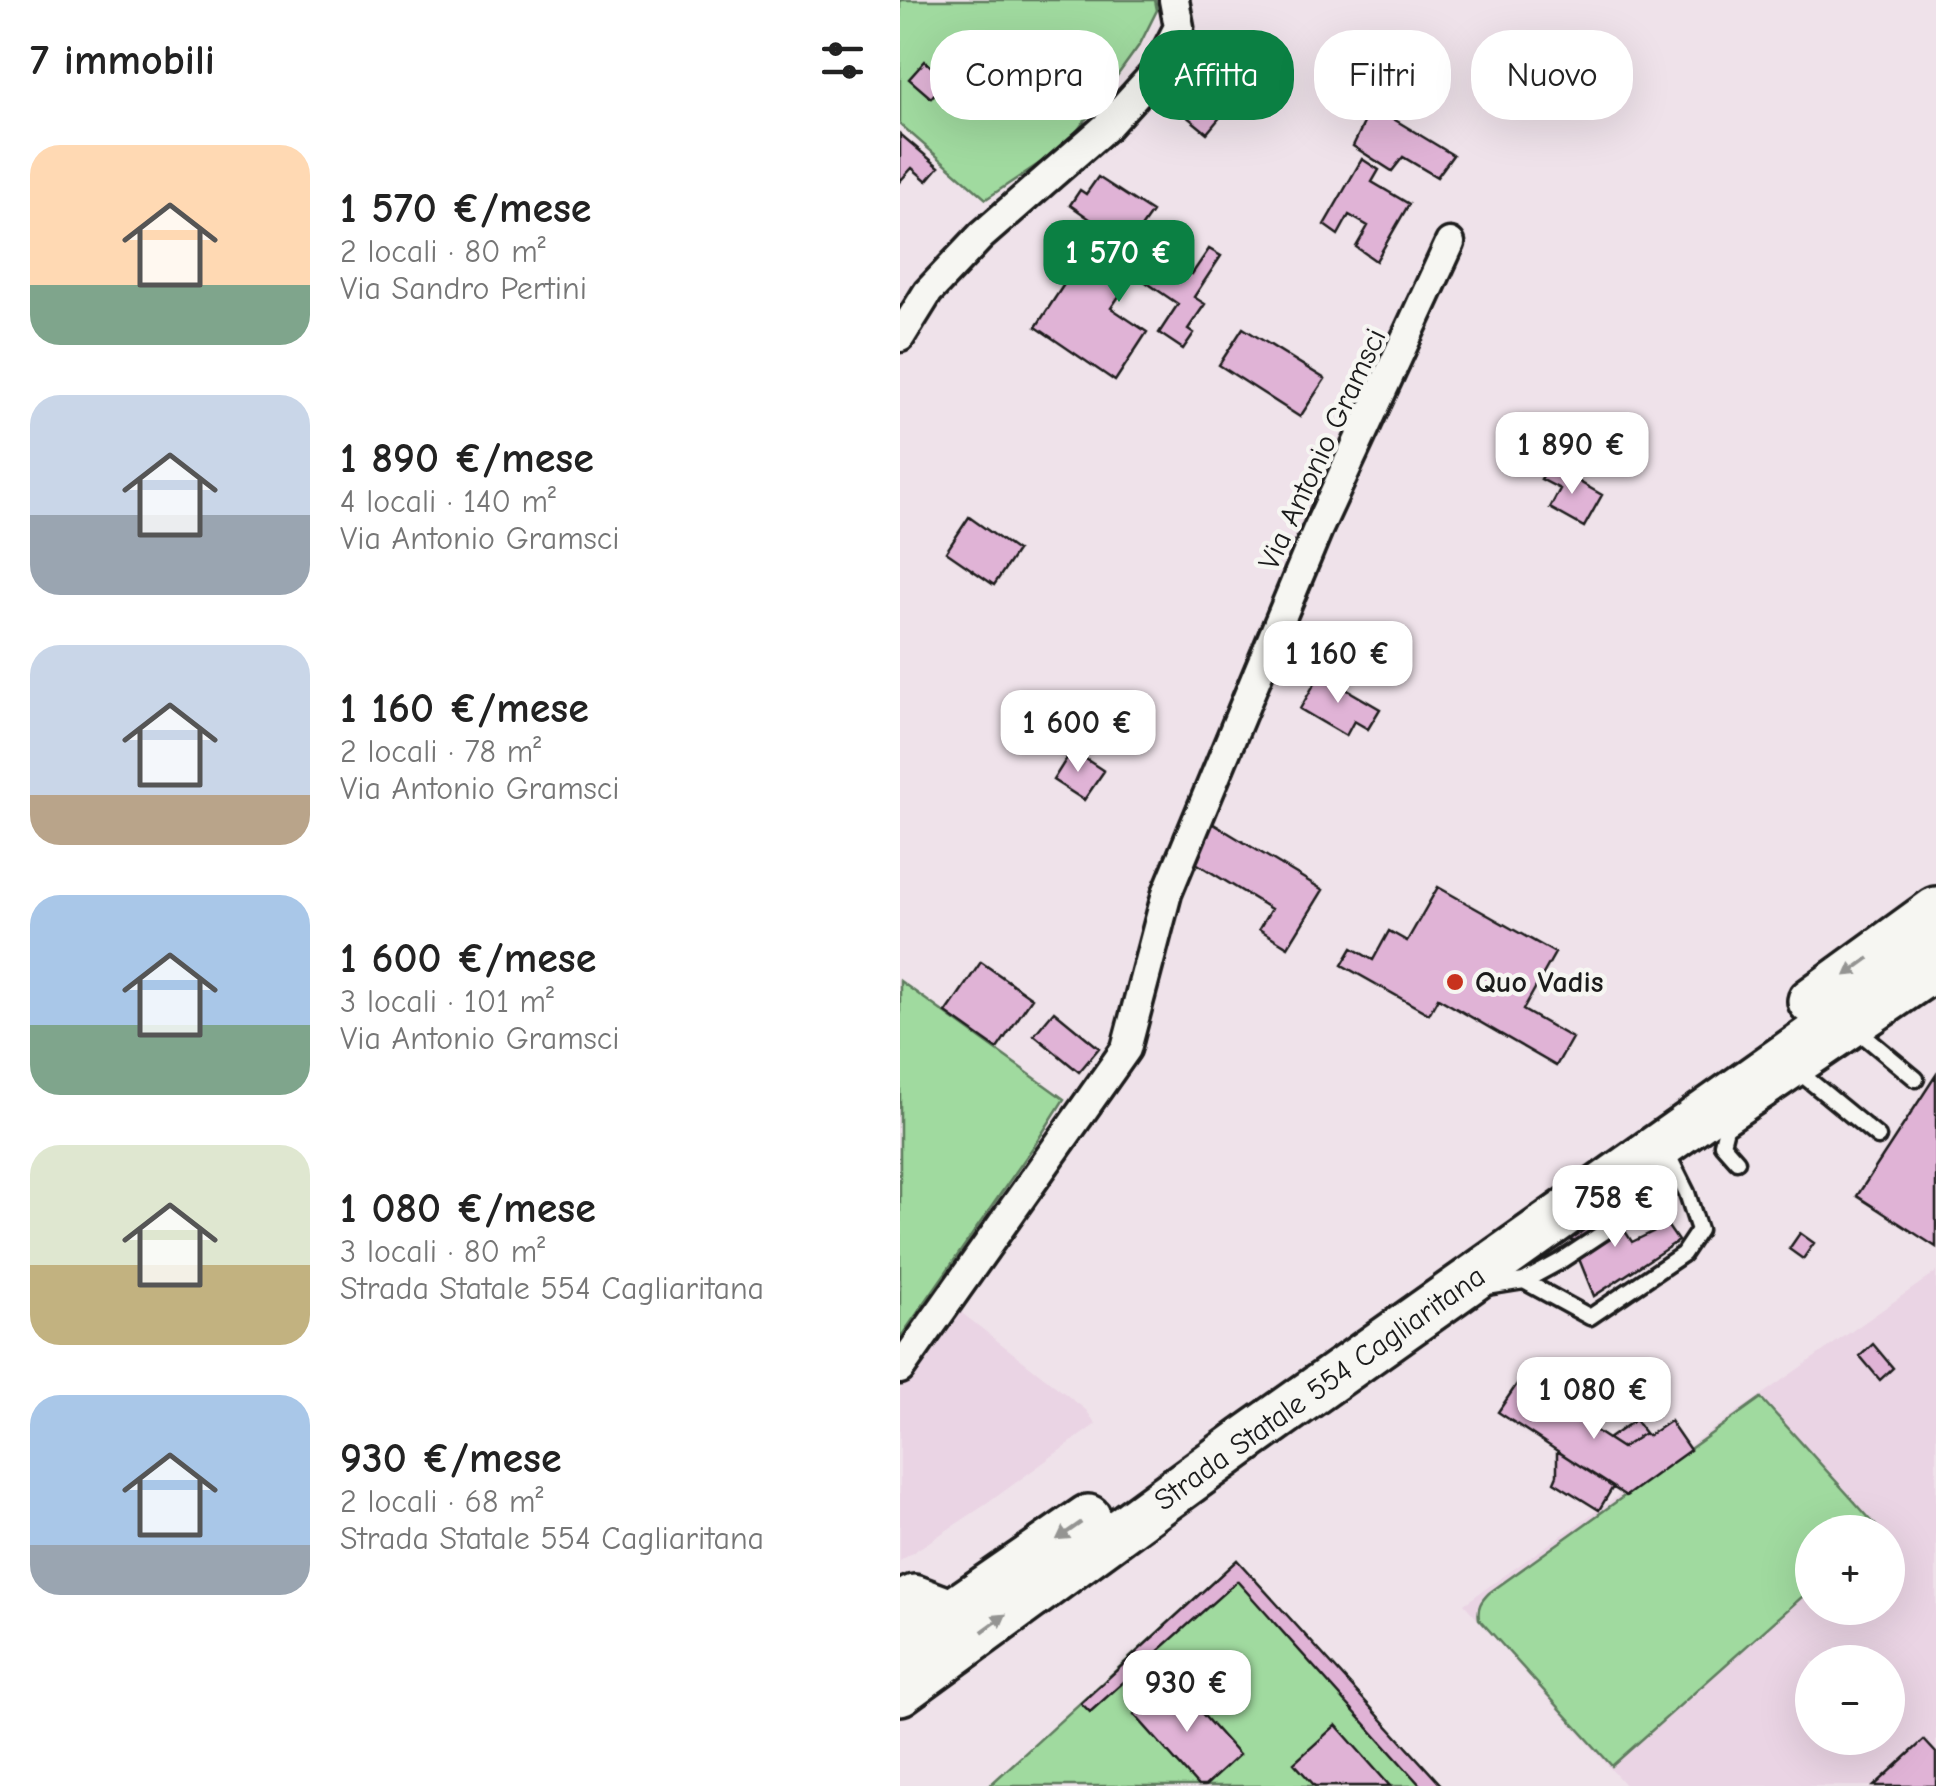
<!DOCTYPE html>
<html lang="it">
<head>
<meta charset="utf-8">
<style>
	:root { --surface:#fff; --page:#f6f6f6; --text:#222; --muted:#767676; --accent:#0b8043 }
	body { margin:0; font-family:"Comic Neue",sans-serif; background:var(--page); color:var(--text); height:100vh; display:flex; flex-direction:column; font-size:38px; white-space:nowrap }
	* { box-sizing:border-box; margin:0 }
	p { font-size:32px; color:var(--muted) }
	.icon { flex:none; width:55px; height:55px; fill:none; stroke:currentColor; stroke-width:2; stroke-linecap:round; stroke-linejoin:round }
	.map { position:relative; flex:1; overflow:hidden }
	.drawer { display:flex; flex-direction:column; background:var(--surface); width:900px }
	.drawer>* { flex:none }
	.hud { position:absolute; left:30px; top:30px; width:855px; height:90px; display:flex; gap:20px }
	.fabs { position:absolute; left:895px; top:1515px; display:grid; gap:20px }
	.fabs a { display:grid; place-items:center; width:110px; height:110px; border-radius:50%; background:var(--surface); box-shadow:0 10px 40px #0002; font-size:50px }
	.price { position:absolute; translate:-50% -85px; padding:0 22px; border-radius:20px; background:#fff; color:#222; font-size:32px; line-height:65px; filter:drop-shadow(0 2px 5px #0008) }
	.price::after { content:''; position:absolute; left:50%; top:60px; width:30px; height:22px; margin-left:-15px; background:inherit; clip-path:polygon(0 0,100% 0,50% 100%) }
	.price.selected { background:var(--accent); color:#fff }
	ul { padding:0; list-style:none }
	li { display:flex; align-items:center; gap:30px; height:250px; padding:0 30px }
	li span { display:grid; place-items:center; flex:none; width:280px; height:200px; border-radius:30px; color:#555 }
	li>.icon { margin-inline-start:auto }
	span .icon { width:120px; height:120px; fill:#fffc; stroke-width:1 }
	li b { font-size:42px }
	h2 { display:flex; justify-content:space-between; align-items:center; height:120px; padding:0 30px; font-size:42px }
	.tag { padding:0 35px; border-radius:40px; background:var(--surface); box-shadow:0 10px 40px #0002; font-size:35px; line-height:90px }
	.tag.selected { background:var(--accent); color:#fff }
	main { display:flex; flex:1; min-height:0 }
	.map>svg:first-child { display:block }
	.built { fill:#ead4e4; fill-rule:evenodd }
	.green { fill:#a0da9f; stroke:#5e7b5e; stroke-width:2.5 }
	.building { fill:#e0b3d6; stroke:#1c1c1c; stroke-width:2.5 }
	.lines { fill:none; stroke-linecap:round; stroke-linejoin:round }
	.lane-casing { stroke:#1c1c1c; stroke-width:21 }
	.street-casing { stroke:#1c1c1c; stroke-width:35 }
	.primary-casing { stroke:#1c1c1c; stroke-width:52 }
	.lane { stroke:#f6f6f2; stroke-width:14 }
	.street { stroke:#f6f6f2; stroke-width:28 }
	.primary { stroke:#f6f6f2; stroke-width:45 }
	.oneway { fill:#949492 }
	.poi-dot { fill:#c8321e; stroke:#f6f6f2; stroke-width:4 }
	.labels { text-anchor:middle; stroke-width:9; stroke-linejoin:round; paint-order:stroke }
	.street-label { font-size:30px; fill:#1c1c1c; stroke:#f6f6f2 }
	.poi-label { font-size:30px; font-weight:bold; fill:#1c1c1c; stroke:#f6f6f2; text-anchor:start }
</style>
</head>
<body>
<main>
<section class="drawer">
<h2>7 immobili<svg class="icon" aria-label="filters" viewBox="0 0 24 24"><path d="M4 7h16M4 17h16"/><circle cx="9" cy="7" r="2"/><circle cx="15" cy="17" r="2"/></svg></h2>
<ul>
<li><span style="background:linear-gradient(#ffd9b3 70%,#7fa58c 0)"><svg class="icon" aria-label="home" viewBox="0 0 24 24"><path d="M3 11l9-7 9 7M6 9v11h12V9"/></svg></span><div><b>1 570 €/mese</b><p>2 locali · 80 m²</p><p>Via Sandro Pertini</p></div></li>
<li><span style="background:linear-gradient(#c9d6e8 60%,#9aa5b1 0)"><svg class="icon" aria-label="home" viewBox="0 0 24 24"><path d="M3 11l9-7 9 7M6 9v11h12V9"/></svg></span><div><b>1 890 €/mese</b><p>4 locali · 140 m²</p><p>Via Antonio Gramsci</p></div></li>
<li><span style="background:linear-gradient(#c9d6e8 75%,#b9a48a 0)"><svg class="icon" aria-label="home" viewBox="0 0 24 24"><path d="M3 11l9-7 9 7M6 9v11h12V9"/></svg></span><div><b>1 160 €/mese</b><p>2 locali · 78 m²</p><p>Via Antonio Gramsci</p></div></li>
<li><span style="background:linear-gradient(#a9c7e8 65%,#7fa58c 0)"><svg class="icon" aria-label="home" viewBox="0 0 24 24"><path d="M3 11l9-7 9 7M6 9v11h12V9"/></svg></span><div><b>1 600 €/mese</b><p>3 locali · 101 m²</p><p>Via Antonio Gramsci</p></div></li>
<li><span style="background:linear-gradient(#dfe7d0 60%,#c2b280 0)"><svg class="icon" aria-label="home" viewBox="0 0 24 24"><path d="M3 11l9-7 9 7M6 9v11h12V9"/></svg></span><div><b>1 080 €/mese</b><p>3 locali · 80 m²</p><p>Strada Statale 554 Cagliaritana</p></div></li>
<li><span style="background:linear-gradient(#a9c7e8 75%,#9aa5b1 0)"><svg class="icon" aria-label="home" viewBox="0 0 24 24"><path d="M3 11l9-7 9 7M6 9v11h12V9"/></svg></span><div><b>930 €/mese</b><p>2 locali · 68 m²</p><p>Strada Statale 554 Cagliaritana</p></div></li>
</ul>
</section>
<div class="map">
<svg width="1036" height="1786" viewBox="0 0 1036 1786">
	<rect width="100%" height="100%" fill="#efe2ea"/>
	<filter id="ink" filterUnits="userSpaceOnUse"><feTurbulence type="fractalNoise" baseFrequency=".01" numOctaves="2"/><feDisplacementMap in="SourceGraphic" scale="20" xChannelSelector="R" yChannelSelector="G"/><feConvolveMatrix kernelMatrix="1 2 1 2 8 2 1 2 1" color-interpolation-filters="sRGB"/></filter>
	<g filter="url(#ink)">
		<path class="built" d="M1036 1272V1786H726L564 1604ZM912 1532H988V1608H912ZM912 1662H988V1738H912Z
			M58 1310 186 1410 196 1424 85 1505 0 1561V1390Z"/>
		<path class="green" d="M0 0H255L257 10 240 44 167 145 86 199 0 124Z
			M0 981 164 1099 136 1143 0 1338Z
			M861 1398 979 1529 975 1532H912V1588L712 1766 579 1619C577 1607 581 1601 589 1593Z
			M337 1560 542 1786H89Z"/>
		<path class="building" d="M25 61 46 80 31 98 9 79Z
			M300 96 322 115 307 133 285 115Z
			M472 106 553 155 537 177 503 157 492 171 453 146Z
			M0 134 39 167 27 181 12 168 0 181Z
			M462 159 479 170 472 182 509 204 476 261 456 247 468 226 449 215 438 235 424 225Z
			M198 177 252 212 228 246 170 205 180 190 186 194Z
			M197 234 253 270 263 255 292 274 309 249 321 256 294 297 305 304 288 329 294 333 283 349 259 333 278 304 234 274 211 308 247 332 215 381 136 327Z
			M343 328 425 379 400 417 319 365Z
			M650 465 702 495 684 527 650 508 660 489 641 479Z
			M69 517 117 551 94 585 46 552Z
			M420 674 480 709 468 729 454 721 446 736 400 709Z
			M172 750 204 771 184 800 153 780Z
			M312 823 423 890 388 947 359 929 371 909 296 863Z
			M538 887 655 953 623 1010 672 1038 656 1066 538 998 529 1014 442 965 452 948 473 960 489 931 507 941Z
			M81 962 132 998 97 1049 46 1013Z
			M154 1011 199 1048 179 1072 134 1035Z
			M1036 1075V1247L957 1196Z
			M710 1208 732 1242 767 1225 778 1241 694 1296 669 1234Z
			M900 1233 914 1243 903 1259 889 1249Z
			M973 1344 993 1368 980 1380 960 1356Z
			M619 1381 722 1448 745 1433 748 1436 770 1421 790 1450 726 1496 598 1412Z
			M735 1420 745 1433 722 1448 708 1439Z
			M657 1451 713 1487 699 1510 654 1482 657 1475Z
			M337 1560 542 1786H521L337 1581 190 1712 181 1703Z
			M272 1680 339 1755 305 1786H298L234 1714Z
			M436 1725 490 1786H415L394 1763Z
			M1024 1740 1036 1753V1786H974Z"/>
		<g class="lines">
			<defs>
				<path id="lane" d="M957 1030 1016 1079
					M899 1072 978 1137
					M837 1161 822 1144 826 1128 1036 985
					M624 1281 690 1317 783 1254 799 1230 787 1193 765 1149
					M587 1287 624 1281 659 1262 751 1201 766 1172 765 1158"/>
				<path id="street" d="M0 337 28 292 81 236 206 127 255 73 279 27 274 0
					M0 1369 226 1049 267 893 417 531 550 243"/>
				<g id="primary">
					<path d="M911 1001 1036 910"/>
					<path d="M0 1606 14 1598 51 1612"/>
					<path d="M0 1648 188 1518"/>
					<path id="s1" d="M0 1692 345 1440 1036 950"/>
				</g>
			</defs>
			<use href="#lane" class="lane-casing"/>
			<use href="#street" class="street-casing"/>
			<use href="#primary" class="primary-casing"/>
			<use href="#lane" class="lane"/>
			<use href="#street" class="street"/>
			<use href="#primary" class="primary"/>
		</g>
		<defs><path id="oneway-solid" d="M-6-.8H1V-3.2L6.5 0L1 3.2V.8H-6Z" transform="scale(2.5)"/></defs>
		<g class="oneway">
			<use href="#oneway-solid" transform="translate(957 967) rotate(144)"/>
			<use href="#oneway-solid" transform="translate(169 1531) rotate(145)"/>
			<use href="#oneway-solid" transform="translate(94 1623) rotate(-36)"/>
		</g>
	</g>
	<circle class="poi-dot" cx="555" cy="982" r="10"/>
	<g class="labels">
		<g class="street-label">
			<text transform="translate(422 449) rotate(-65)" y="10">Via Antonio Gramsci</text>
			<text dy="10" stroke="none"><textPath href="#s1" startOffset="518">Strada Statale 554 Cagliaritana</textPath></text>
		</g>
		<g class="poi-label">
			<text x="575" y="992">Quo Vadis</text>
		</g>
	</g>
</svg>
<div class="fabs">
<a>+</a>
<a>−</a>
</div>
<b class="price selected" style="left:219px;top:305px">1 570 €</b>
<b class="price" style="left:672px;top:497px">1 890 €</b>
<b class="price" style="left:438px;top:706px">1 160 €</b>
<b class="price" style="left:178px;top:775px">1 600 €</b>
<b class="price" style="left:715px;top:1250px">758 €</b>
<b class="price" style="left:694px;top:1442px">1 080 €</b>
<b class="price" style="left:287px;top:1735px">930 €</b>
<div class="hud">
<a class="tag">Compra</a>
<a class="tag selected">Affitta</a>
<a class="tag">Filtri</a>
<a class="tag">Nuovo</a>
</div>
</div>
</main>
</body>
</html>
